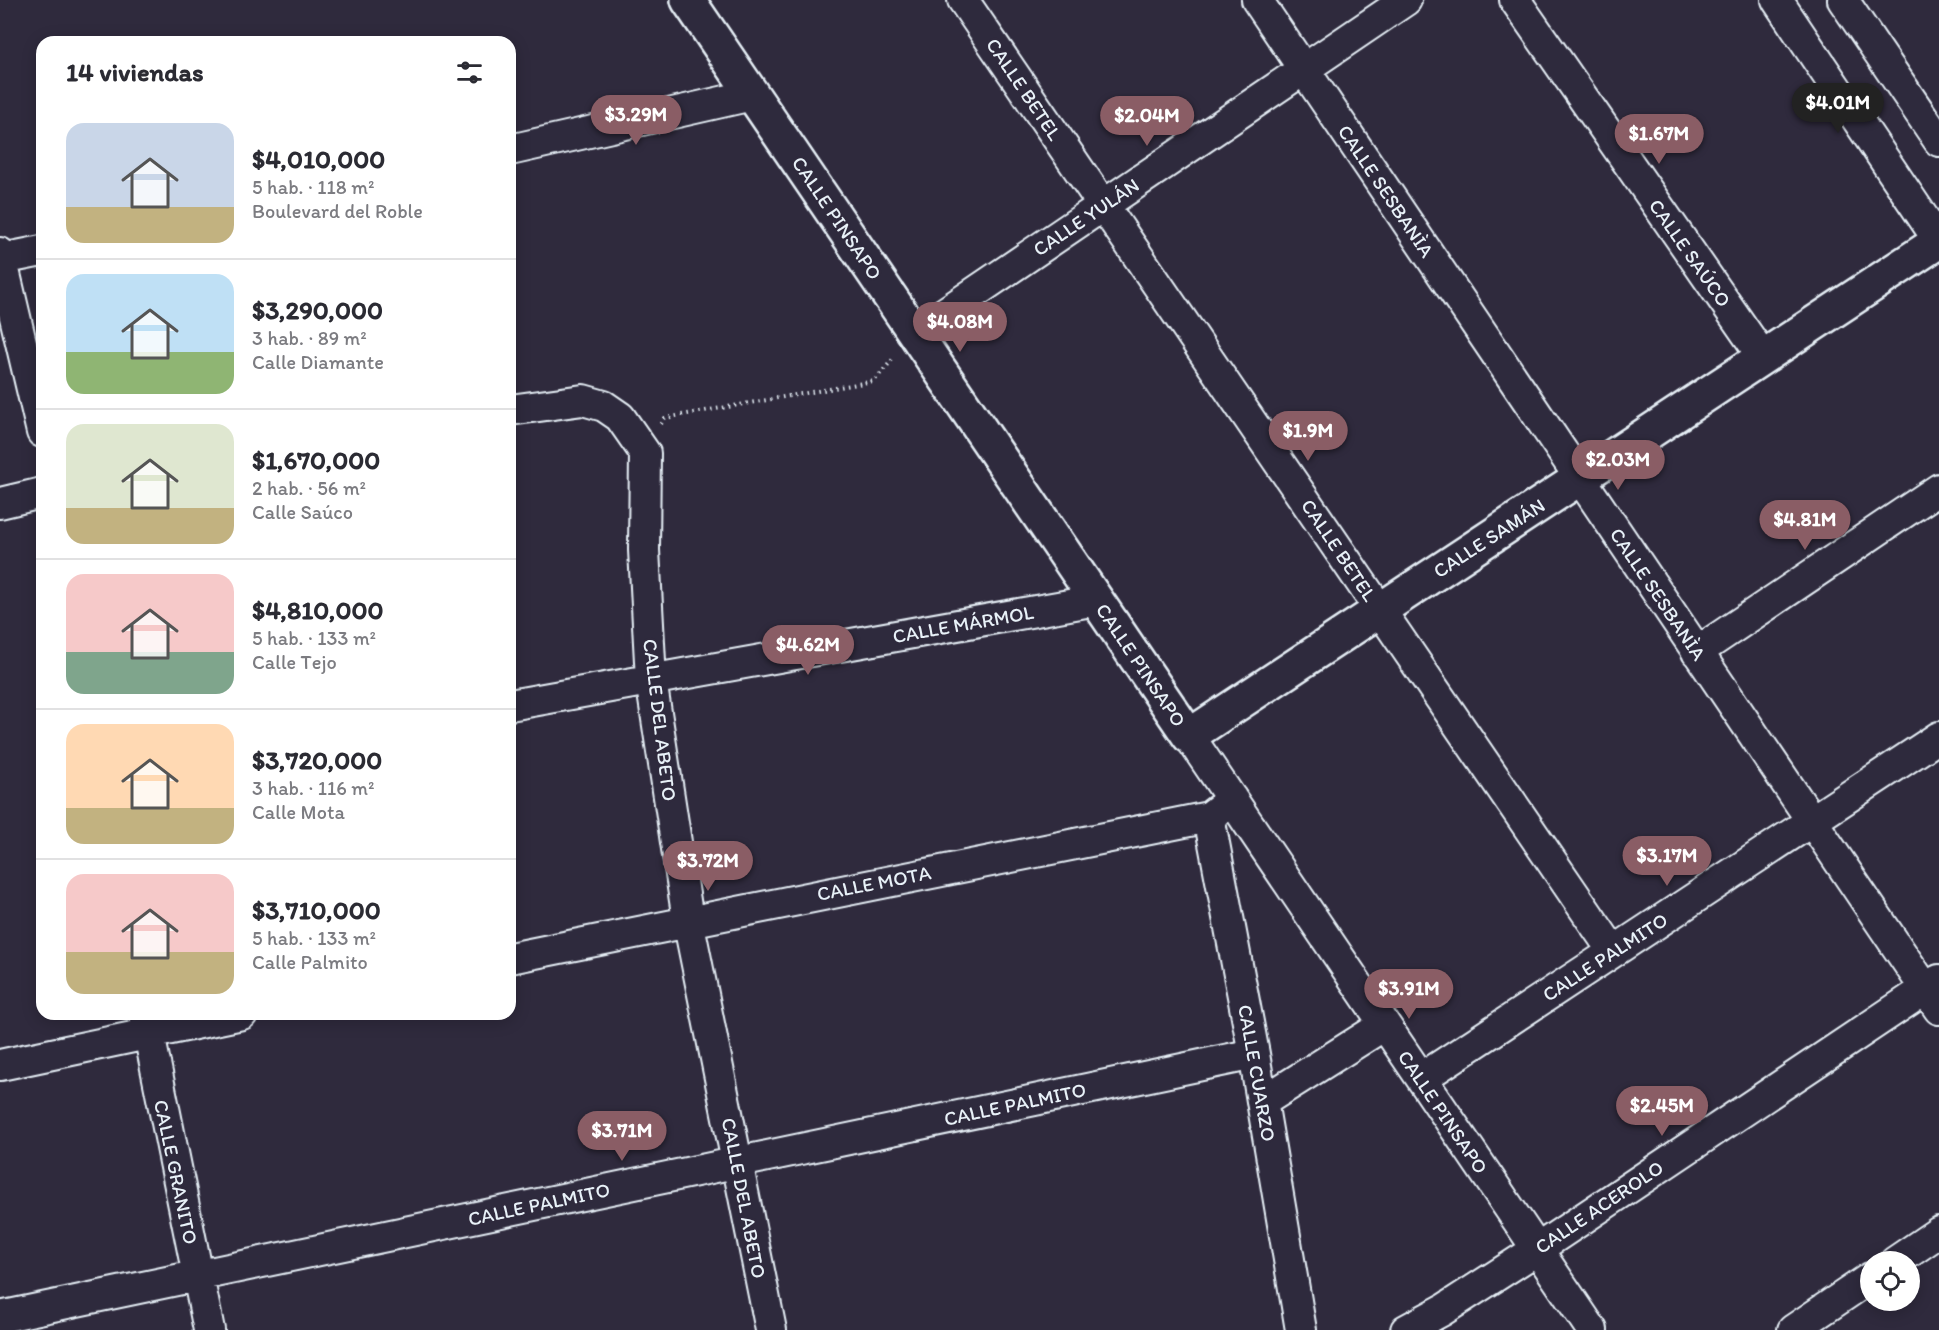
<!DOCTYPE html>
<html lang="es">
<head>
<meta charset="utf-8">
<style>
	:root { --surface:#fff; --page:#f7f7f7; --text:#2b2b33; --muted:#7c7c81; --line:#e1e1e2; --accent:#8a5d65 }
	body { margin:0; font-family:Itim,sans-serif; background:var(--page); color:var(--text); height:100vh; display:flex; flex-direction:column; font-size:22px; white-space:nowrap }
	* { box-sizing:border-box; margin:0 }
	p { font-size:20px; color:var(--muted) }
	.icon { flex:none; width:33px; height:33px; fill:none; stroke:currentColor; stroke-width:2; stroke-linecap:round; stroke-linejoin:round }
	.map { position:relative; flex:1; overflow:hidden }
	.panel { position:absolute; left:36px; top:36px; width:480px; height:984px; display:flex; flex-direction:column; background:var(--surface); border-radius:18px; box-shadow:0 3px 15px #0003 }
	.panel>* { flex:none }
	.controls { position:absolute; left:1860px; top:1251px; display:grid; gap:12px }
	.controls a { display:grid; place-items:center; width:60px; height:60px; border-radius:50%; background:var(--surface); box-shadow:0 3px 15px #0003; font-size:30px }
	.price { position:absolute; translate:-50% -51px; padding:0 14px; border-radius:21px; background:var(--accent); color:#fff; font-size:20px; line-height:39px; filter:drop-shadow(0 2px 3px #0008) }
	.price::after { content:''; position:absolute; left:50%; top:36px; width:18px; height:14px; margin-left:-9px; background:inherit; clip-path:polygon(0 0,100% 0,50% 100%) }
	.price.current { background:#222; color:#fff }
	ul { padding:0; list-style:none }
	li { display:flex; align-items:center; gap:18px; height:150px; padding:0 30px }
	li+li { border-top:2px solid var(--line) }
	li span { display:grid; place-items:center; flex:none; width:168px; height:120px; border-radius:18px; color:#555 }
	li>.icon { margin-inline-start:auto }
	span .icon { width:72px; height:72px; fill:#fffc; stroke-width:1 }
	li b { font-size:26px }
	h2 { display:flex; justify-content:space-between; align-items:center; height:72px; padding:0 30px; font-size:26px }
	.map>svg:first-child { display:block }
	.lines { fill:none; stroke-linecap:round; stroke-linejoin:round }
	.street-casing { stroke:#e8f1f8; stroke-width:34 }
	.secondary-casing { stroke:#e8f1f8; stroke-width:38 }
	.path { stroke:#e8f1f8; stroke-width:4; stroke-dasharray:1.5 4.5; stroke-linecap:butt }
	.street { stroke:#2f2a3d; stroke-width:30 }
	.secondary { stroke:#2f2a3d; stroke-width:33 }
	.labels { text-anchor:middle; stroke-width:4.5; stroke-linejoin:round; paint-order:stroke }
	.street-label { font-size:20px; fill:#e8f1f8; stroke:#2f2a3d }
</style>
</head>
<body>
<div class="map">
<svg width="1939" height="1330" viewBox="0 0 1939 1330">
	<rect width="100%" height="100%" fill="#2f2a3d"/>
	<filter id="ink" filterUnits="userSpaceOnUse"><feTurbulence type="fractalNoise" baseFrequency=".0167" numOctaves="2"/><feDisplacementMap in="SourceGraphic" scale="12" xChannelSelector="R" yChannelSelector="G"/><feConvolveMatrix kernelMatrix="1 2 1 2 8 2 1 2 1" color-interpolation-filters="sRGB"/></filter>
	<g filter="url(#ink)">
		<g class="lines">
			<defs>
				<path id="street" d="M963 0 1613 951
					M1257 0 1939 1009
					M1515 0 1763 357
					M1777 0 1939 241
					M1843 0 1939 141
					M510 150 752 95
					M0 253 42 432
					M2 259 42 251
					M915 333 1406 0
					M510 410 583 400 604 406 620 417 645 453 644 550 651 680 688 920 771 1330
					M0 503 42 493
					M1697 652 1939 489
					M510 705 1097 600
					M1189 736 1592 1330
					M1209 817 1254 1054 1301 1330
					M510 958 1209 817 1232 799
					M145 1014 209 1330
					M0 1065 242 1014
					M1422 1078 1939 737
					M1262 1102 1384 1025
					M1895 1262 1939 1232
					M0 1317 1254 1054
					M1406 1330 1443 1310 1536 1250 1939 980
					M1793 1330 1870 1278"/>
				<path id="secondary" d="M688 0 1189 736 1939 241"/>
			</defs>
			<use href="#street" class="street-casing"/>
			<use href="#secondary" class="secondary-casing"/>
			<path class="path" d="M661 424 665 418 874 381 894 358"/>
			<use href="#street" class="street"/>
			<use href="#secondary" class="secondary"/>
		</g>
	</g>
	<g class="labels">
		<g class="street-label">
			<text transform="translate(1024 89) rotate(56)" y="7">CALLE BETEL</text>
			<text transform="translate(1386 191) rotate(56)" y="7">CALLE SESBANÌA</text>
			<text transform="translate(1086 217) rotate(-34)" y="7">CALLE YULÁN</text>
			<text transform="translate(837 218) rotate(56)" y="7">CALLE PINSAPO</text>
			<text transform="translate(1690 253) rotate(55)" y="7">CALLE SAÚCO</text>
			<text transform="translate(1489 538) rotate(-33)" y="7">CALLE SAMÁN</text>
			<text transform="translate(1339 550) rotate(56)" y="7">CALLE BETEL</text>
			<text transform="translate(1658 594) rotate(56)" y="7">CALLE SESBANÌA</text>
			<text transform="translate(963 624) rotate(-10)" y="7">CALLE MÁRMOL</text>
			<text transform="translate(1141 665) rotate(56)" y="7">CALLE PINSAPO</text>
			<text transform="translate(660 720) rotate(83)" y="7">CALLE DEL ABETO</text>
			<text transform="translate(874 883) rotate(-11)" y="7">CALLE MOTA</text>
			<text transform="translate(1605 957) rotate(-33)" y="7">CALLE PALMITO</text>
			<text transform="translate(1257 1073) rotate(80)" y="7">CALLE CUARZO</text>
			<text transform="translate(1015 1104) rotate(-12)" y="7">CALLE PALMITO</text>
			<text transform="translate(1443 1112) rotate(56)" y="7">CALLE PINSAPO</text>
			<text transform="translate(176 1172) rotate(78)" y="7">CALLE GRANITO</text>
			<text transform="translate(744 1198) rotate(79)" y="7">CALLE DEL ABETO</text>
			<text transform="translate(539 1204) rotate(-12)" y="7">CALLE PALMITO</text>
			<text transform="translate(1599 1207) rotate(-34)" y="7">CALLE ACEROLO</text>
		</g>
	</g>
</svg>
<div class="controls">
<a><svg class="icon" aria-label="locate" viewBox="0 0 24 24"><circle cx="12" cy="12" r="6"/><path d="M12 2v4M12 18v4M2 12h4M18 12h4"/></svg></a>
</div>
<b class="price current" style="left:1838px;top:134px">$4.01M</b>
<b class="price" style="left:636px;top:146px">$3.29M</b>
<b class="price" style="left:1147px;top:147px">$2.04M</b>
<b class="price" style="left:1659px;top:165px">$1.67M</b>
<b class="price" style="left:960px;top:353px">$4.08M</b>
<b class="price" style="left:1308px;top:462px">$1.9M</b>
<b class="price" style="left:1618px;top:491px">$2.03M</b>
<b class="price" style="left:1805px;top:551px">$4.81M</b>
<b class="price" style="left:808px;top:676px">$4.62M</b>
<b class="price" style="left:1667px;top:887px">$3.17M</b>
<b class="price" style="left:708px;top:892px">$3.72M</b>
<b class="price" style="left:1409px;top:1020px">$3.91M</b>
<b class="price" style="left:1662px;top:1137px">$2.45M</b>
<b class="price" style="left:622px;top:1162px">$3.71M</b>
<section class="panel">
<h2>14 viviendas<svg class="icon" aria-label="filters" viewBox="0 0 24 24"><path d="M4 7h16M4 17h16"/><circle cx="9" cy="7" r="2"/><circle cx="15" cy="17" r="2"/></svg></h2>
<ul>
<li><span style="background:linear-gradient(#c9d6e8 70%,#c2b280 0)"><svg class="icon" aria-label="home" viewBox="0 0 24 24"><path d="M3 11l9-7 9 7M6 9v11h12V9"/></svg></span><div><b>$4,010,000</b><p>5 hab. · 118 m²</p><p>Boulevard del Roble</p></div></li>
<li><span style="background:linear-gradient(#bfe0f5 65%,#8fb573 0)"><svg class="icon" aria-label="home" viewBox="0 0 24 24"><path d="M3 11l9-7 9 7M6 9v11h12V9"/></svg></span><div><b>$3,290,000</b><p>3 hab. · 89 m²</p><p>Calle Diamante</p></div></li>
<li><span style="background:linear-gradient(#dfe7d0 70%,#c2b280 0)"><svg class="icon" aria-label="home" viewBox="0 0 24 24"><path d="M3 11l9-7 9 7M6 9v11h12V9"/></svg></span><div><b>$1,670,000</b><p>2 hab. · 56 m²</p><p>Calle Saúco</p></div></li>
<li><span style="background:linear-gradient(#f6c9c9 65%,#7fa58c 0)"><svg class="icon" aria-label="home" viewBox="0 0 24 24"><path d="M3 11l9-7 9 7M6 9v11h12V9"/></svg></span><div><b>$4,810,000</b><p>5 hab. · 133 m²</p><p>Calle Tejo</p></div></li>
<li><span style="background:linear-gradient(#ffd9b3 70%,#c2b280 0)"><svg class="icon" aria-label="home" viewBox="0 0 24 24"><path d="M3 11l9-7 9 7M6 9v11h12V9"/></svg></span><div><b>$3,720,000</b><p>3 hab. · 116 m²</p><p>Calle Mota</p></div></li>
<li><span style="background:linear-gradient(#f6c9c9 65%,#c2b280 0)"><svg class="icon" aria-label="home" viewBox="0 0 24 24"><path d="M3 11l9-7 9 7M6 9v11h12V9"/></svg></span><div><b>$3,710,000</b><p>5 hab. · 133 m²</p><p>Calle Palmito</p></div></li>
</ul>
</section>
</div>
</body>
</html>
